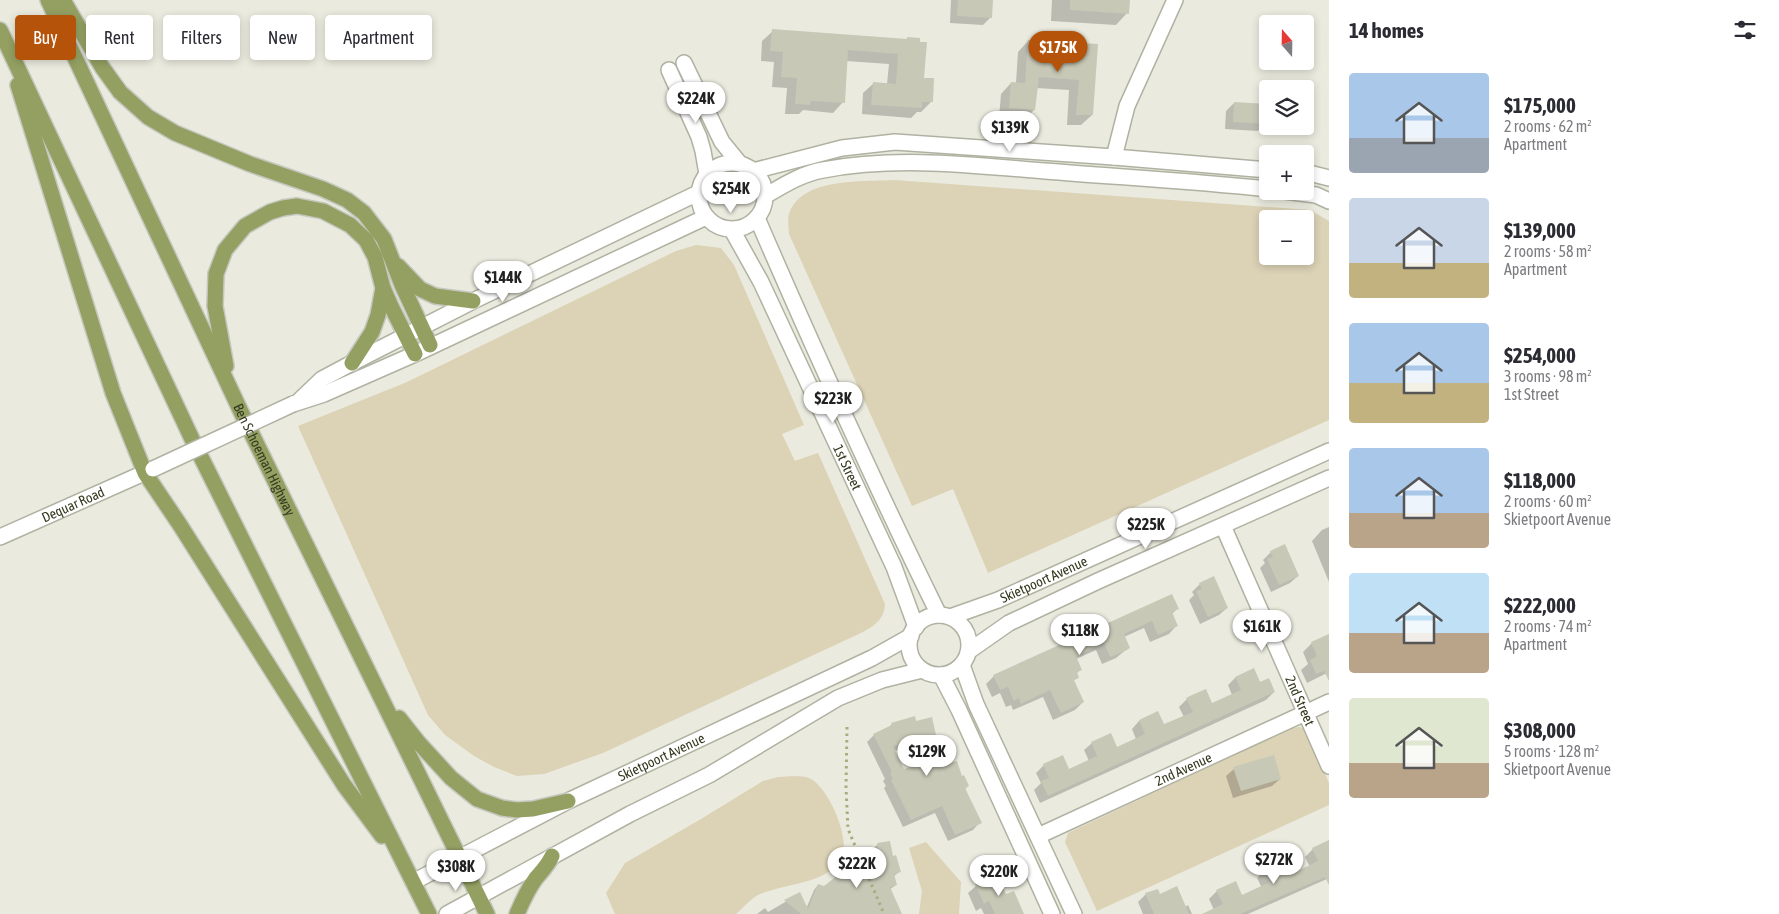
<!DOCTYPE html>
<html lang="en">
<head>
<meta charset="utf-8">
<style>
	:root { --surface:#fff; --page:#f2f2f3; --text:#2b2b33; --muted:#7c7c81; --accent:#b45309 }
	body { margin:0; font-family:"Asap Condensed",sans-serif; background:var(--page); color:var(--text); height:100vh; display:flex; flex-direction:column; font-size:19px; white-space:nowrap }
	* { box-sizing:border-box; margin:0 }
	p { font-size:16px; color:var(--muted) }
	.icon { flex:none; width:28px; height:28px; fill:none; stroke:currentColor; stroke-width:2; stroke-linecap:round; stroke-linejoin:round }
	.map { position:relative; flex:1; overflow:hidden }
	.details { display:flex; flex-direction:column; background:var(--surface); width:450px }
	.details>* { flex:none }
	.guide { position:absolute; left:15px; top:15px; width:475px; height:45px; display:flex; gap:10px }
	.needle { width:32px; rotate:340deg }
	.buttons { position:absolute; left:1259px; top:15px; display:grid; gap:10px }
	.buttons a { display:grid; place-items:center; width:55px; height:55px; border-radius:5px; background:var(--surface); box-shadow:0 2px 8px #0003; font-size:25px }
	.price { position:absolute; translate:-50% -42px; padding:0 11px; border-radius:18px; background:#fff; color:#222; font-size:16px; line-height:32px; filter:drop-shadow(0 1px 2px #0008) }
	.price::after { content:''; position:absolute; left:50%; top:30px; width:15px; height:11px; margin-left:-8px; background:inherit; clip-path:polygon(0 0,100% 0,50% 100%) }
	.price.selected { background:var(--accent); color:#fff }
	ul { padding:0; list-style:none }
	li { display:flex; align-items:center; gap:15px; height:125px; padding:0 20px }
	li span { display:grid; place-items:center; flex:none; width:140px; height:100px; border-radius:5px; color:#555 }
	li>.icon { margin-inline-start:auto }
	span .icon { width:60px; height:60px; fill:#fffc; stroke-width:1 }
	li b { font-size:21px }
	h2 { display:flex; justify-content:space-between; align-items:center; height:60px; padding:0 20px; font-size:21px }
	.chip { padding:0 18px; border-radius:5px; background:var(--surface); box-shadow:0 2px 8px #0003; font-size:18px; line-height:45px }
	.chip.selected { background:var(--accent); color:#fff }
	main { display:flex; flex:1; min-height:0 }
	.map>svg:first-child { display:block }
	.green { fill:#dcd2b6; fill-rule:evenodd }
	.shadow { fill:#0003 }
	.building { fill:#c7c8b6 }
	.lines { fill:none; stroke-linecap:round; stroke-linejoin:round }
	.minor-casing { stroke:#b0b2a1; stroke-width:18 }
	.major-casing { stroke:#c6c8c0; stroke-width:18 }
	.path { stroke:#a7ae7e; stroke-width:3; stroke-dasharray:2.5 4; stroke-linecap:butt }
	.minor { stroke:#fff; stroke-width:15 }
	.major { stroke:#93a062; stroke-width:15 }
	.minor-bridge-casing { stroke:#b0b2a1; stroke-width:18; stroke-linecap:butt }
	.minor-bridge { stroke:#fff; stroke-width:15 }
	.labels { text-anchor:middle; stroke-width:5; stroke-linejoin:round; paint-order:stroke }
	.street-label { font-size:14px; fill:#343a1f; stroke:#f7f6ee }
</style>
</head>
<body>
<main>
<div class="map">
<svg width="1329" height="914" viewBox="0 0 1329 914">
	<rect width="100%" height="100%" fill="#eaeade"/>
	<path class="green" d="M894 180 1310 210 1329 221V420L988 573 953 489 912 506 789 234C789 228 787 220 789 214 801 177 863 182 894 180ZM1268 219H1305V256H1268Z
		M696 245 721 248 734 265 804 425 782 434 795 461 818 453 885 604C884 620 875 625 863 632L603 753 544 774 517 776 494 767 474 756 445 735 428 715 298 426 407 382 676 251Z
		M1300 727 1306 730 1329 783V805L1097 911 1065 842 1068 833 1292 728Z
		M778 777C788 777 800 775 809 778 829 786 856 848 838 865 817 884 786 884 760 894 751 898 743 908 736 914H615L606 893 625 863 701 819 763 781Z
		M926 842 961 882 959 914H919L922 891 909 848Z"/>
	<path class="shadow" d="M951 0H992L991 17 983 25 950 23Z
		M1052 0H1128L1127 13 1116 25 1051 21Z
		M773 31 906 40 907 38 931 102 921 112H917L911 118 862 114 863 93 874 83 887 84 889 64 846 61 843 102 833 113 803 110 799 114H785L787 88 772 87 774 62 761 61 762 41Z
		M1028 41 1097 46 1092 115 1081 125H1067L1069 90 1036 88 1034 110 1024 120 999 118 1001 94 1011 83H1016L1018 52Z
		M1234 103 1265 123 1258 131 1225 129 1226 111Z
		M1329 527V582L1312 541 1322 530Z
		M1271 552 1298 576 1290 583 1271 592 1260 568 1265 563 1263 560Z
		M1200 584 1227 608 1219 615 1200 624 1189 600 1194 595 1192 592Z
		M1177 609 1171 615 1176 626 1169 634 1150 642 1144 628 1124 637 1128 648 1116 658 1102 664 1096 650 1076 659 1080 670 1076 674 1077 677 1073 681 1083 702 1075 710 1053 720 1043 697 1013 710 1011 705 1006 707 1000 693 992 697 986 684 994 676Z
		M1329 635V672L1307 683 1301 670 1308 664 1303 652 1312 643Z
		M1254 669 1260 683 1274 692 1266 700 1040 803 1034 790 1041 783 1036 773 1044 765 1068 770 1089 761 1084 750 1092 743 1116 748 1136 739 1132 729 1139 721 1158 713 1164 726 1184 717 1179 707 1187 699 1212 704 1232 695 1228 685 1235 678Z
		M915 723 935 734 928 742 894 751 903 770 947 765 961 778 968 786 965 789 980 822 973 830 948 841 935 813 903 827 884 788 886 786 883 781 885 779 867 742 874 735 887 729 892 724Z
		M1234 769 1280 779 1272 786 1233 798 1226 776Z
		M1329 842V878L1248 914H1210L1214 910 1209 899 1217 891 1242 897 1262 888 1257 878 1265 870 1290 876 1310 867 1305 857 1313 849Z
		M878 844 892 858 899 872 894 876 896 885 889 890V914H757L765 908 768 912 799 894 806 909 814 890 818 885 824 888 874 860 873 849Z
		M976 886 1005 896 1022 914H984L981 908 976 911 968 893Z
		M1146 894 1159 896 1185 907 1188 905 1192 914H1143L1138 902Z"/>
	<path class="building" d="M958 0H993L992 18 957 16Z
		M1070 0H1130L1129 14 1070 10Z
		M772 29 907 39V37L920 38V42H927L924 78H934L933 102H922V108L871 105 873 82 896 84 898 54 848 50 845 103 811 101 810 105 795 104 797 78 781 77 783 52 770 51Z
		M1028 40 1098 44 1093 115H1076L1079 80 1039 77 1035 110 1009 108 1011 82 1025 83Z
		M1234 102 1268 104 1267 124 1233 122Z
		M1285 544 1299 576 1279 585 1267 559 1273 557 1270 551Z
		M1214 576 1228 608 1208 617 1196 591 1202 589 1199 583Z
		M1172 594 1179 609 1172 612 1178 626 1158 635 1152 621 1124 634 1130 648 1125 651 1110 657 1104 643 1076 656 1082 670 1077 672 1079 678 1074 680 1084 702 1061 713 1050 690 1021 704 1019 698 1014 701 1008 687 1000 690 993 675Z
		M1329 634V681L1324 671 1316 674 1310 660 1317 656 1311 642Z
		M1254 668 1260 682 1269 678 1275 692 1048 796 1041 781 1049 778 1043 764 1063 755 1069 769 1097 756 1091 742 1111 733 1117 747 1145 734 1139 720 1158 711 1164 724 1193 712 1186 698 1192 695 1206 689 1212 703 1241 690 1235 677Z
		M915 716 916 721 932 717 936 735 893 746 904 769 945 755 948 764 957 761 962 776 964 775 969 786 965 788 982 823 955 835 942 806 911 820 891 780 893 779 890 773 892 772 873 734 892 725 891 723Z
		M1274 755 1281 779 1241 791 1233 767Z
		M1329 840V885L1325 877 1240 914H1202L1223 904 1216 890 1236 881 1242 895 1270 882 1264 869 1284 861 1290 875 1318 861 1312 848Z
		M890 841 893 856 896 855 901 872 894 874 897 885 890 887 902 914H801L784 900 800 892 808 909 818 884 824 886 851 865 879 858 877 843Z
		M997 875 1006 894 1014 891 1024 914H995L989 901 984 904 975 884Z
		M1177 886 1189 914H1154L1145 893 1158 889 1160 894Z"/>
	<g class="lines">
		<defs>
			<g id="minor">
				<path d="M684 63 722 142 740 164"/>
				<path d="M669 70 699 137 703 151 707 174"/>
				<path d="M1114 157 1127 106 1175 0"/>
				<circle cx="732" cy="196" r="33"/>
				<path d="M753 171 842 148 895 142 1114 157 1268 170"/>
				<path d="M1305 172 1329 178"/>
				<path d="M1284 191 1316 195 1329 201"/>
				<path d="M765 196C784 185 801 174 823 170 896 156 971 165 1045 171 1119 177 1194 181 1268 189"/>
				<path d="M757 218C815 352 875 485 939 615"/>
				<path id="s1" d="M732 230 761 282 894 567 916 627"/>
				<path d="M300 400 322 379 352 363 473 301 698 193"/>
				<path d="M293 404 324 394 415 354 706 217"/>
				<path id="s2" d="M1223 526 1329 766"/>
				<path id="s3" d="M0 537 153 469"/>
				<circle cx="939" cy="645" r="30"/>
				<path id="s4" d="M950 617 998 600 1329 451"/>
				<path d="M969 651 1009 623 1098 581 1329 478"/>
				<path d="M962 665 976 704 1074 914"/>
				<path d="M941 675 959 710 1052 914"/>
				<path id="s5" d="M1038 836 1329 702"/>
				<path id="s6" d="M413 882 568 801 872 658 911 636"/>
				<path d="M447 914 630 814 709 775 838 698 882 680 922 670"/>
			</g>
			<g id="major">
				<path id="s7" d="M48 0 242 414 487 914"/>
				<path d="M63 0 102 67 120 92 148 117 175 133 250 164 323 189 347 200 364 213 384 239 402 285 430 345"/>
				<path d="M0 30 192 439 429 914"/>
				<path d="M18 85 113 393 145 473 180 525 344 785 382 836"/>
				<path d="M398 266 420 289 435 296 473 301"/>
				<path d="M383 288 391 306 415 354"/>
				<path d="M226 366 215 306 216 274 225 250 245 226 270 212 283 208 297 206 323 211 350 225 366 240 375 257 383 288 378 315 372 332 352 363"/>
				<path d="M399 718 418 742 451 778 477 799 502 808 517 810 533 809 568 801"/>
				<path d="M517 914C522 902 528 889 536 878 542 871 548 865 552 856"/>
			</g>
		</defs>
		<use href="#minor" class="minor-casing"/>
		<use href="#major" class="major-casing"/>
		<path class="path" d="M847 727 846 788 848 829 884 914"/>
		<use href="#minor" class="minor"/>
		<use href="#major" class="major"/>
		<defs>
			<path id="minor-bridge" d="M153 469 293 404"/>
		</defs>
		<use href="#minor-bridge" class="minor-bridge-casing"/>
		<use href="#minor-bridge" class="minor-bridge"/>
	</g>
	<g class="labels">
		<g class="street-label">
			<text dy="5" stroke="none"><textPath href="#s7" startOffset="508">Ben Schoeman Highway</textPath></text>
			<text dy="5" stroke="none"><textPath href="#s1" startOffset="264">1st Street</textPath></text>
			<text dy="5" stroke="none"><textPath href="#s3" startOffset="80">Dequar Road</textPath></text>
			<text dy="5" stroke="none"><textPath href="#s4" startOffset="101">Skietpoort Avenue</textPath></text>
			<text dy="5" stroke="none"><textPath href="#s2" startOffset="191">2nd Street</textPath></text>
			<text dy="5" stroke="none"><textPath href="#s6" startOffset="278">Skietpoort Avenue</textPath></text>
			<text dy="5" stroke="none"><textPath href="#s5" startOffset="160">2nd Avenue</textPath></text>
		</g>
	</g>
</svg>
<div class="buttons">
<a><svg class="needle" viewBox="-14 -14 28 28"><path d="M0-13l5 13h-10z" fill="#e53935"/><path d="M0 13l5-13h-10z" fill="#7c7c81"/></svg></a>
<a><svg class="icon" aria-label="layers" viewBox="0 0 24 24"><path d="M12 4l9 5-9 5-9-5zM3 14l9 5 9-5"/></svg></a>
<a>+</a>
<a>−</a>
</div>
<b class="price selected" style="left:1058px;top:73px">$175K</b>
<b class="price" style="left:696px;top:124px">$224K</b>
<b class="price" style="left:1010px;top:153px">$139K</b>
<b class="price" style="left:731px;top:214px">$254K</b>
<b class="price" style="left:503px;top:303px">$144K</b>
<b class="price" style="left:833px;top:424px">$223K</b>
<b class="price" style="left:1146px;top:550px">$225K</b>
<b class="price" style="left:1262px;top:652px">$161K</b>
<b class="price" style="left:1080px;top:656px">$118K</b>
<b class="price" style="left:927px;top:777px">$129K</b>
<b class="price" style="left:1274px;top:885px">$272K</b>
<b class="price" style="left:857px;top:889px">$222K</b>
<b class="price" style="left:456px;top:892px">$308K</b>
<b class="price" style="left:999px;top:897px">$220K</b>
<div class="guide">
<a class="chip selected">Buy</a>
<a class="chip">Rent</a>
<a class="chip">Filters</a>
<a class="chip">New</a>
<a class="chip">Apartment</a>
</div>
</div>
<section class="details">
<h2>14 homes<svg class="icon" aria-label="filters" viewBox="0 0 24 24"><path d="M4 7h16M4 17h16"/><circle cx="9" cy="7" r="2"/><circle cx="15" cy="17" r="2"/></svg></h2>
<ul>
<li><span style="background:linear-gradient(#a9c7e8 65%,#9aa5b1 0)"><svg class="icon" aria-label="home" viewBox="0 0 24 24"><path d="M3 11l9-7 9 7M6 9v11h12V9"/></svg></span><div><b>$175,000</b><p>2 rooms · 62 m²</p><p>Apartment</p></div></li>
<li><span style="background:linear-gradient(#c9d6e8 65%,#c2b280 0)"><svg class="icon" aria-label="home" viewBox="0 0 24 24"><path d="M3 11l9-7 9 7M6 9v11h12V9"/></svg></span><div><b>$139,000</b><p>2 rooms · 58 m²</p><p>Apartment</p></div></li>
<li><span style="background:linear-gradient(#a9c7e8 60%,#c2b280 0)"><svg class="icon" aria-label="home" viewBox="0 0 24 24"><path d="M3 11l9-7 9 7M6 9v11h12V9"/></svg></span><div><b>$254,000</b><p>3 rooms · 98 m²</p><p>1st Street</p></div></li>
<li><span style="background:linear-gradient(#a9c7e8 65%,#b9a48a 0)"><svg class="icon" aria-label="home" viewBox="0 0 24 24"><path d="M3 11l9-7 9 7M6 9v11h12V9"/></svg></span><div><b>$118,000</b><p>2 rooms · 60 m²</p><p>Skietpoort Avenue</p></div></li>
<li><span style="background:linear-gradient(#bfe0f5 60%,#b9a48a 0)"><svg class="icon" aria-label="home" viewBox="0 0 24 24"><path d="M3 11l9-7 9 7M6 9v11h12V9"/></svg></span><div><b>$222,000</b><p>2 rooms · 74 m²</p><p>Apartment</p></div></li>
<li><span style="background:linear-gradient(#dfe7d0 65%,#b9a48a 0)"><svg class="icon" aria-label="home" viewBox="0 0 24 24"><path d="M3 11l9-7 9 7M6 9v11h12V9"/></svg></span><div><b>$308,000</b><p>5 rooms · 128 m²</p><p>Skietpoort Avenue</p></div></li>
</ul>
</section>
</main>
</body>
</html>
